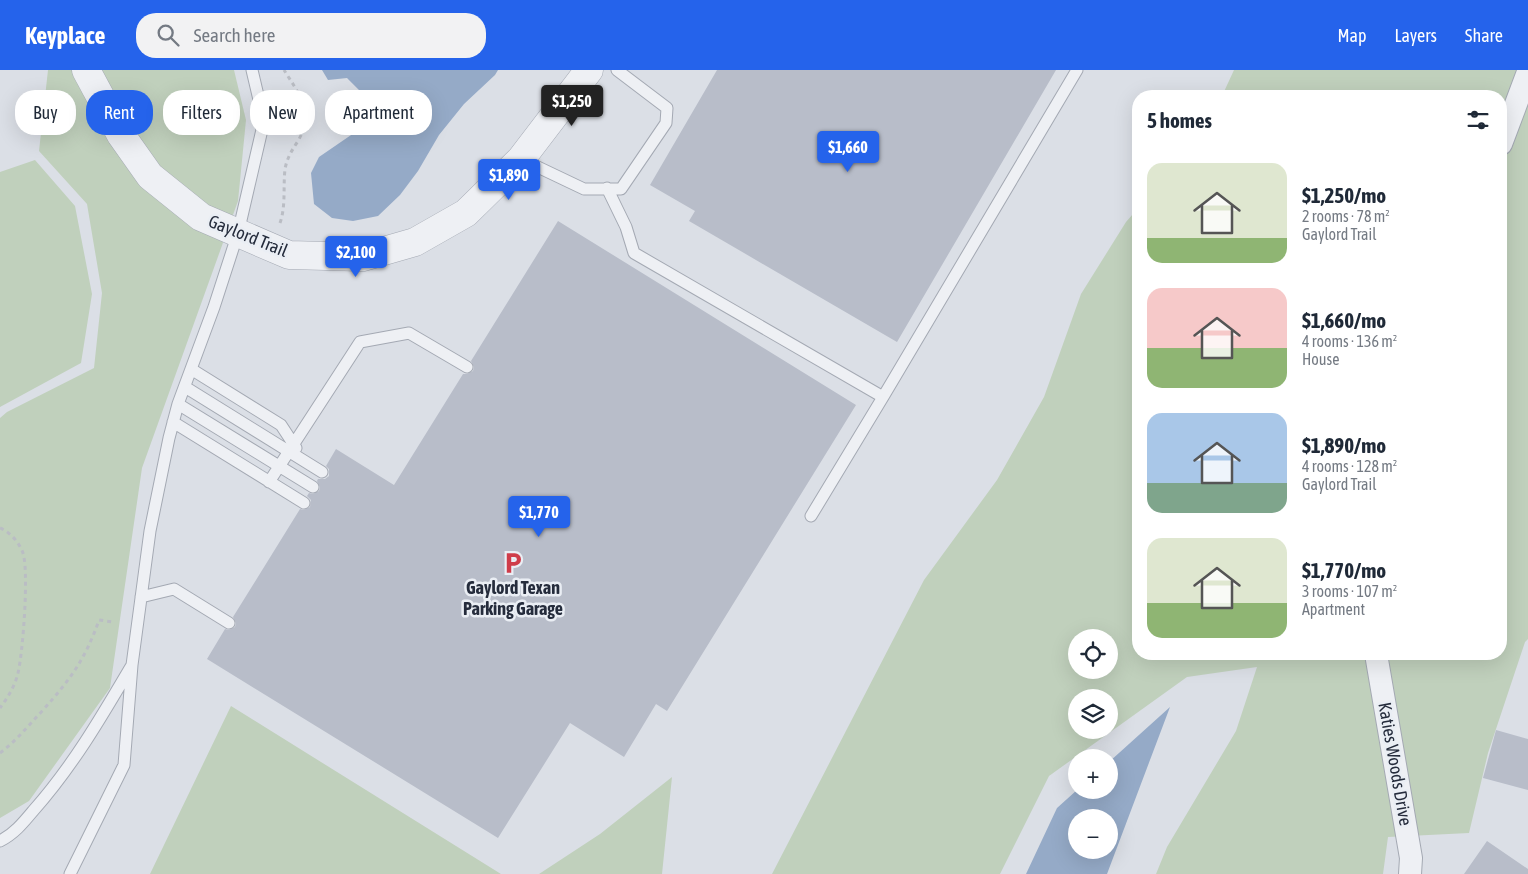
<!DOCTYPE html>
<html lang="en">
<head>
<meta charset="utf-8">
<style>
	:root { --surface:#fff; --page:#f2f2f3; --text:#1f2937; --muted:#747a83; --accent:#2563eb }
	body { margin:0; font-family:"Asap Condensed",sans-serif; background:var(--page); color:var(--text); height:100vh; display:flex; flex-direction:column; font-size:19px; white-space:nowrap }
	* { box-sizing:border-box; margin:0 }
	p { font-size:16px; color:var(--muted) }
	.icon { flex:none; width:28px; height:28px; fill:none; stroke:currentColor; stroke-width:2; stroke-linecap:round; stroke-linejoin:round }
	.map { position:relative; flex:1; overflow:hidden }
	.sheet { position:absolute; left:1132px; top:20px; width:375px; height:570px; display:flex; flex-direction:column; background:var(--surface); border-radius:20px; box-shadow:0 5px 20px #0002 }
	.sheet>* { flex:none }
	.hud { position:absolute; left:15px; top:20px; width:475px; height:45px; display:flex; gap:10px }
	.tools { position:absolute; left:1068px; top:559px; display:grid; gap:10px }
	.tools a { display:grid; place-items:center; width:50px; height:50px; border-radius:50%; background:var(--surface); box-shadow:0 5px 20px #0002; font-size:25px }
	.price { position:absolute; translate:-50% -42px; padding:0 11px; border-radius:5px; background:var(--accent); color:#fff; font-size:16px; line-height:32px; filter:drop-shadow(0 1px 2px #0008) }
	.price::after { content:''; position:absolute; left:50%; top:30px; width:15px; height:11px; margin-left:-8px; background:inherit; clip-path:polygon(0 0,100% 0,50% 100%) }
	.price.on { background:#222; color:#fff }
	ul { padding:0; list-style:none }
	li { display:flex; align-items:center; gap:15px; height:125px; padding:0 15px }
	li span { display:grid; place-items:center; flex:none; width:140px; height:100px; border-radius:15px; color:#555 }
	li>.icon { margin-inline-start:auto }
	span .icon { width:60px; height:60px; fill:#fffc; stroke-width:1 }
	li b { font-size:21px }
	h2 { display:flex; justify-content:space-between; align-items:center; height:60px; padding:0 15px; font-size:21px }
	.chip { padding:0 18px; border-radius:20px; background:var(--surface); box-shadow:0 5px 20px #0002; font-size:18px; line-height:45px }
	.chip.on { background:var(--accent); color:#fff }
	header { display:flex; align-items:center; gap:30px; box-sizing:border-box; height:70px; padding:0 25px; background:var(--accent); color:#fff }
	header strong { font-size:24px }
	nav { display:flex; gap:28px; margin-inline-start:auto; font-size:18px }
	.search { width:350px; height:45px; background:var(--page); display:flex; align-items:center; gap:12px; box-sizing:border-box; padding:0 18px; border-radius:20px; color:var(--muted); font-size:19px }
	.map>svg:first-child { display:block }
	.green { fill:#c0d0bc; fill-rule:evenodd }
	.water { fill:#95aac7; fill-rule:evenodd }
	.building { fill:#b8bdc9 }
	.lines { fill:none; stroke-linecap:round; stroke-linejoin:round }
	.service-casing { stroke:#a4a9b3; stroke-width:13 }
	.minor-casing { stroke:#a4a9b3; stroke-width:24 }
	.tertiary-casing { stroke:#a4a9b3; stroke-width:29 }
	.path { stroke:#babdc4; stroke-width:3; stroke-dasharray:4 4; stroke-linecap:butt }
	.service { stroke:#eef0f4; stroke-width:11 }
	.minor { stroke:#eef0f4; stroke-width:22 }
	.tertiary { stroke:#eef0f4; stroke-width:28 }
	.labels { text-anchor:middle; stroke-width:5; stroke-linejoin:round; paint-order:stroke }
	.street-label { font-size:18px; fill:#252c3c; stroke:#eaeef4 }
	.poi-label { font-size:18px; font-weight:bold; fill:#252c3c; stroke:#eaeef4 }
</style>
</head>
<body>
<header>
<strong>Keyplace</strong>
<div class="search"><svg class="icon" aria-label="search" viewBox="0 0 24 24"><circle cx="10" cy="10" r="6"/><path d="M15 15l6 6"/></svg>Search here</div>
<nav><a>Map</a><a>Layers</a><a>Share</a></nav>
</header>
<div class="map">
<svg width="1528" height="804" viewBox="0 0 1528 804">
	<rect width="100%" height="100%" fill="#dbdfe6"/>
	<path class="green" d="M48 0H234L246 50 238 131 142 398 110 618 29 731 0 748V348L7 342 94 298 102 223 87 134 39 81Z
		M1234 0H1528V569L1525 572 1488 683 1469 763 1388 767 1383 804H1156L1167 777 1236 661 1257 597 1187 607 1049 706 1000 804H772L924 510 997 410 1044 327 1081 224 1126 152 1139 137V584H1501V26H1222ZM1076 568H1109V600H1076ZM1076 628H1109V660H1076Z
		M35 90 75 136 92 224 81 293 0 337V102Z
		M231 636 501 804H150Z
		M672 707 662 804H539L600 764Z"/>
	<path class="water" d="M322 0H498L495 5 464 34 439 65 418 101 400 125 378 146 353 151 332 148 314 134 311 103 319 87 354 63 366 38 360 21 347 8 328 10Z
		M1170 637 1107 804H1026L1057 738 1077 720H1109V692ZM1076 748H1109V780H1076Z"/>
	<path class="building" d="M717 0H1056L897 272 689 151 695 141 650 115Z
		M558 151 856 335 667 641 656 634 624 687 570 653 498 768 207 589 225 559 229 560 235 557 236 553 233 547 300 439 304 440 310 437 311 430 307 426 309 423 313 424 319 421 320 417 317 411 318 409H325L329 406V399L326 396 336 379 394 415 463 304H467L473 301 474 297 471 291Z
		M1496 660 1528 669V720L1483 708Z
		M1487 771 1528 799V804H1464Z"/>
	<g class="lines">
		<defs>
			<path id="service" d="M521 89 584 119H621L666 53 667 38 617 0
				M607 118 626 157 634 183 883 327 1077 0
				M191 299 281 355 296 378
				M185 317 322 402
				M178 334 313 417
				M173 352 304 433
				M269 412 360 272 409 263 467 297
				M811 446 883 327
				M141 527 174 519 229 553
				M132 595 150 461 169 368 178 334 214 237 238 163 264 51 252 0
				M0 771C14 764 23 753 33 741 73 696 102 646 132 595L124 695 70 804"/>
			<path id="minor" d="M1501 74 1528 2
				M1376 584 1411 788 1410 804"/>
			<path id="tertiary" d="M86 0 121 65 150 106 201 147 289 185 363 187 415 172 466 143 521 89 589 0"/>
		</defs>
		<use href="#service" class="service-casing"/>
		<use href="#minor" class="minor-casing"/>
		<use href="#tertiary" class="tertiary-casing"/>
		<path class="path" d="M280 153C286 136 283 117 285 99 287 88 292 80 298 71 315 42 299 24 284 0
			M0 458C10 462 19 472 23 483 29 502 23 582 18 603 15 616 8 627 0 638
			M0 683C17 670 29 655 43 640 70 610 86 588 99 550L113 552"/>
		<use href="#service" class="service"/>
		<use href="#minor" class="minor"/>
		<use href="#tertiary" class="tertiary"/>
	</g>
	<defs>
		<symbol id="parking-bare" viewBox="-9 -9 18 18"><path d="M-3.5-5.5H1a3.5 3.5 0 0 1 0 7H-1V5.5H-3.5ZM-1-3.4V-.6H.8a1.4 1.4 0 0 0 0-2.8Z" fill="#cf3c49" stroke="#eaeef4" stroke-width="2.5" paint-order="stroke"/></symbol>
	</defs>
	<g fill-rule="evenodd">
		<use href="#parking-bare" x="497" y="477" width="32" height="32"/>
	</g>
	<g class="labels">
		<g class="street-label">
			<text transform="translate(248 166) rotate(22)" y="6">Gaylord Trail</text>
			<text transform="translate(1395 694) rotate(80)" y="6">Katies Woods Drive</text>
		</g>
		<g class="poi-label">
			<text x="513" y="524">Gaylord Texan<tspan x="513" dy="21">Parking Garage</tspan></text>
		</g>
	</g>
</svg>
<div class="tools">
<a><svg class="icon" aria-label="locate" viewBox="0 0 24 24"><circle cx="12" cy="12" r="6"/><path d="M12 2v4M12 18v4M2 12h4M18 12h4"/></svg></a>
<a><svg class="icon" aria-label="layers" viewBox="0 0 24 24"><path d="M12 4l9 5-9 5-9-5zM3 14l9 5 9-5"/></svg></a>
<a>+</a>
<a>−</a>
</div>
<b class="price on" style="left:572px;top:57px">$1,250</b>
<b class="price" style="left:848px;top:103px">$1,660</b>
<b class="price" style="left:509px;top:131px">$1,890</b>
<b class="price" style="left:356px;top:208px">$2,100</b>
<b class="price" style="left:539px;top:468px">$1,770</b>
<div class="hud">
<a class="chip">Buy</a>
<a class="chip on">Rent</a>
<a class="chip">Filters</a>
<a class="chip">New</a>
<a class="chip">Apartment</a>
</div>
<section class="sheet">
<h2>5 homes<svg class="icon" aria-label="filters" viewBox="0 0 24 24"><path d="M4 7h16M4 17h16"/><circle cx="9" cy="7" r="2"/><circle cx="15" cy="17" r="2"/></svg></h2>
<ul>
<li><span style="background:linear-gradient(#dfe7d0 75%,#8fb573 0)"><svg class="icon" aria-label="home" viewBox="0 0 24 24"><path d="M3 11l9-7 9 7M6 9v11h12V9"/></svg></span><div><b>$1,250/mo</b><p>2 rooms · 78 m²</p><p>Gaylord Trail</p></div></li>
<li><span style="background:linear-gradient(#f6c9c9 60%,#8fb573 0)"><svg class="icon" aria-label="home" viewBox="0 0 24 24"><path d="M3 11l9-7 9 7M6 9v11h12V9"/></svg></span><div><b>$1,660/mo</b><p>4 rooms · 136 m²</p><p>House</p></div></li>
<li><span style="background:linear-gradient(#a9c7e8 70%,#7fa58c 0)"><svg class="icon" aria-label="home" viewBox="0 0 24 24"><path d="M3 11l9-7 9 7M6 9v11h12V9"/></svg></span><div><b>$1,890/mo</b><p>4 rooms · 128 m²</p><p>Gaylord Trail</p></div></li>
<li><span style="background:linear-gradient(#dfe7d0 65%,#8fb573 0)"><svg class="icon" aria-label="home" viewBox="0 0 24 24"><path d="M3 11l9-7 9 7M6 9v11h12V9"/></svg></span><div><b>$1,770/mo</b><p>3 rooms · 107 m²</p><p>Apartment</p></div></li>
</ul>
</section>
</div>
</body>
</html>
